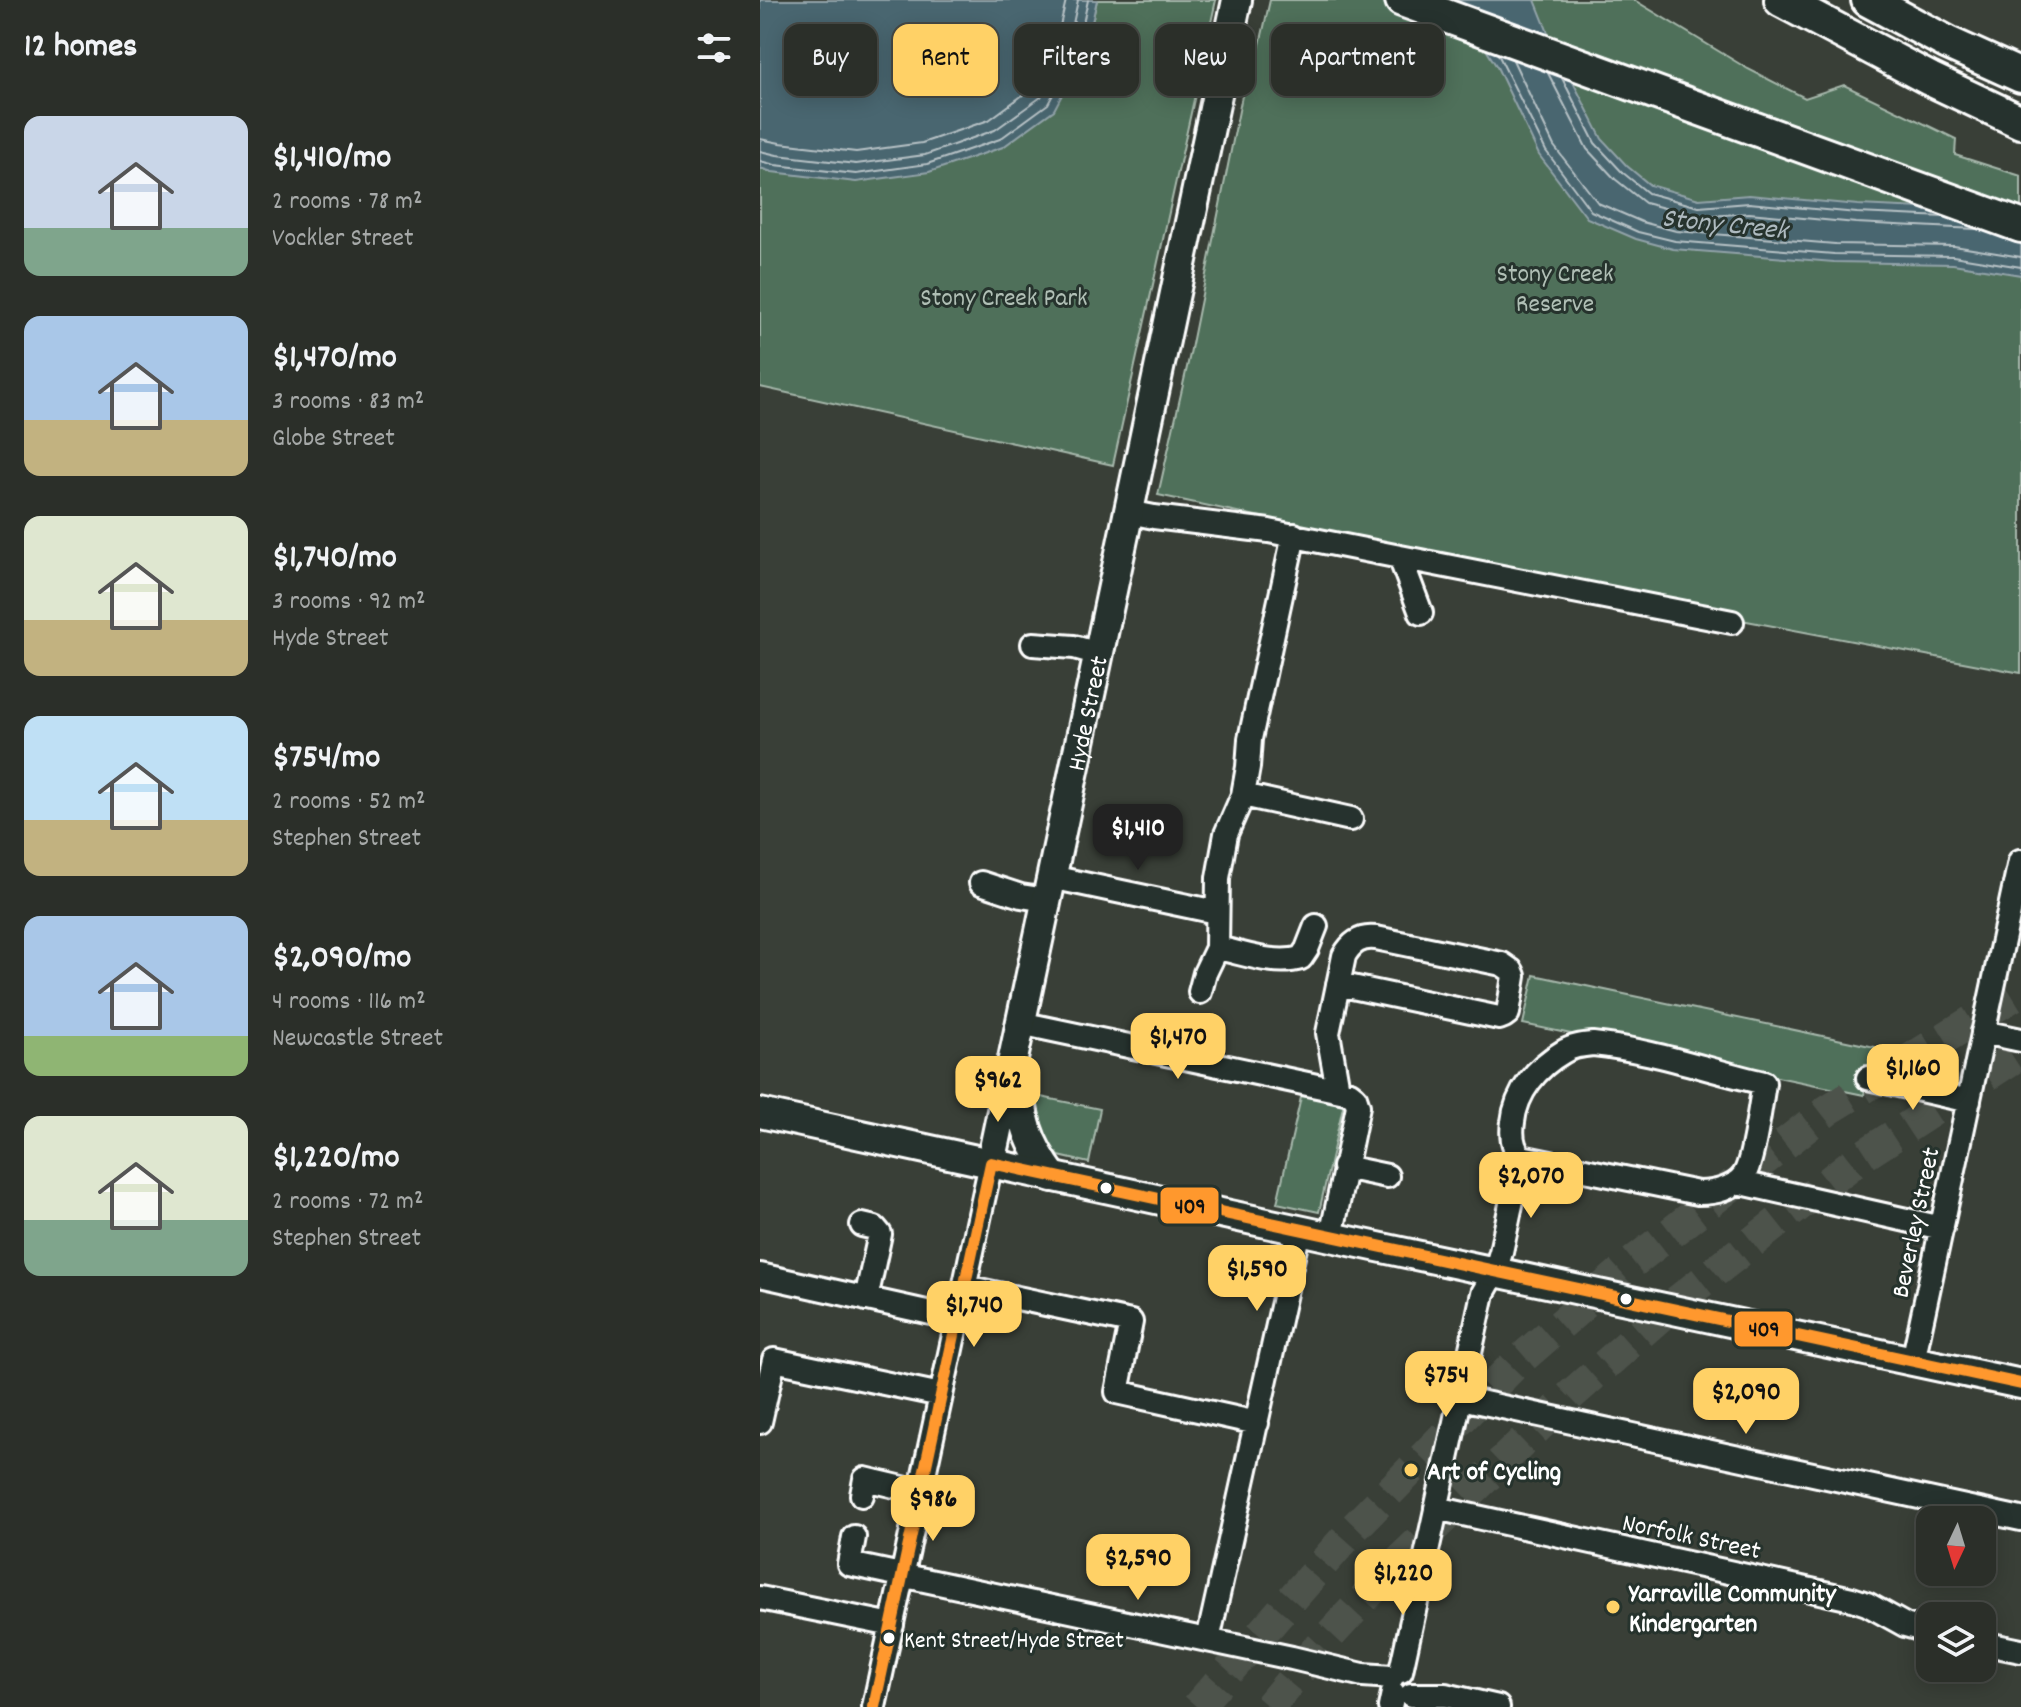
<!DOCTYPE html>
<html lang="en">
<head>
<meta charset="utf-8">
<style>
	:root { --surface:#2b2f29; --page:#373b35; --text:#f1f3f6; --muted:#a6a9a8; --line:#474a46; --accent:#ffd166 }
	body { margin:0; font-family:Dekko,sans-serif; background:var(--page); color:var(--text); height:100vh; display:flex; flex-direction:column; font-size:30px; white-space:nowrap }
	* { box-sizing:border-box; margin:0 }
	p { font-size:26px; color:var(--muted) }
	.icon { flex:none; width:44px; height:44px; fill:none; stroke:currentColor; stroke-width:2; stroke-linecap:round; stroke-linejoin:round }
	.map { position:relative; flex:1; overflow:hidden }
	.panel { display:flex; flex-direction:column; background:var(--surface); width:760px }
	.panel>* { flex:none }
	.guide { position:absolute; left:24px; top:24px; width:760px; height:72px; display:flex; gap:16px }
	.needle { width:52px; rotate:184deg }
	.buttons { position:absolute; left:1156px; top:1506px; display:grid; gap:16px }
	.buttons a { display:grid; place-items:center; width:80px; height:80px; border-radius:16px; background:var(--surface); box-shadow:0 4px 20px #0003,0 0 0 2px var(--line); font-size:40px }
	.price { position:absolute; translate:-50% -68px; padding:0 18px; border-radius:16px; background:var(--accent); color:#111; font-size:26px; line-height:52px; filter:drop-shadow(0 2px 4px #0008) }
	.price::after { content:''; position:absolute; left:50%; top:48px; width:24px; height:18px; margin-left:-12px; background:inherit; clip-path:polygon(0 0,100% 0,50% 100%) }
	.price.on { background:#222; color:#fff }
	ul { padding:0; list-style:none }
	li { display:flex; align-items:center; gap:24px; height:200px; padding:0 24px }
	li span { display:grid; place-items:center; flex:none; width:224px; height:160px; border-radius:16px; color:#555 }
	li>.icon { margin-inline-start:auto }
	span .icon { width:96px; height:96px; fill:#fffc; stroke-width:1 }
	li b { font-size:34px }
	h2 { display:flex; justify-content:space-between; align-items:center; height:96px; padding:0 24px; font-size:34px }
	.chip { padding:0 28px; border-radius:16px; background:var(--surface); box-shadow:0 4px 20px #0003,0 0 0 2px var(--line); font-size:28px; line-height:72px }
	.chip.on { background:var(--accent); color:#111 }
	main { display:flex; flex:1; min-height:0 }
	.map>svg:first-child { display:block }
	.green { fill:#4f705a; stroke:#a7b8ac; stroke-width:2 }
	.water { fill:#4a6670; stroke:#92a3a9; stroke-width:2 }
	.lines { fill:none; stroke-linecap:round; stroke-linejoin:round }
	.shore { stroke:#b7c2c6; stroke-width:2 }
	.highway-tunnel { stroke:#4d524b; stroke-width:32; stroke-dasharray:32 16; stroke-linecap:butt }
	.minor-casing { stroke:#fff; stroke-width:28 }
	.major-casing { stroke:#fff; stroke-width:34 }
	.highway-casing { stroke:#fff; stroke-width:38 }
	.minor { stroke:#26332d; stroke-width:22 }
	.major { stroke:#26332d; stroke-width:28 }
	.highway { stroke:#26332d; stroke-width:32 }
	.bus-1-casing { stroke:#26332d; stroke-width:18 }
	.bus-1 { stroke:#ff982d; stroke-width:12 }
	.bus-dot { fill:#fff; stroke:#26332d; stroke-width:3 }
	.poi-dot { fill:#ffd166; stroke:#26332d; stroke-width:3 }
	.labels { text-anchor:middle; stroke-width:6; stroke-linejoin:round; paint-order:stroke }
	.bus-label { font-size:24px; fill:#fff; stroke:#26332d; text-anchor:start }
	.park-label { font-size:26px; fill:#b0bfb5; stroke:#26332d }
	.street-label { font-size:26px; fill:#fff; stroke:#26332d }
	.poi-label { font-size:26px; font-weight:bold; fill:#fff; stroke:#26332d; text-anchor:start }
	.water-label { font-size:28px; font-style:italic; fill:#aebabf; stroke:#26332d }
	.line-badge { stroke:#26332d; stroke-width:3 }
	.pale-badge-label { font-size:22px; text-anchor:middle; font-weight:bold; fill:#111 }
</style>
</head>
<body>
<main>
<section class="panel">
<h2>12 homes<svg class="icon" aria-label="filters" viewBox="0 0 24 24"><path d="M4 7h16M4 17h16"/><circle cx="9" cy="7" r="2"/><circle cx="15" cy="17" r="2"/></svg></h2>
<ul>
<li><span style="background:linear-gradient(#c9d6e8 70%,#7fa58c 0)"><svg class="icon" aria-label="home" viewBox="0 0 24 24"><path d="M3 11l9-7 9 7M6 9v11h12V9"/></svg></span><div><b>$1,410/mo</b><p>2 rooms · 78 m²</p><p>Vockler Street</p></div></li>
<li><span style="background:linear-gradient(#a9c7e8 65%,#c2b280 0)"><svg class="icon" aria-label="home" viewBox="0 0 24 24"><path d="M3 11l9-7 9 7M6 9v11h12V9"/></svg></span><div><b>$1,470/mo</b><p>3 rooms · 83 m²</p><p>Globe Street</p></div></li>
<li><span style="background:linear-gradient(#dfe7d0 65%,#c2b280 0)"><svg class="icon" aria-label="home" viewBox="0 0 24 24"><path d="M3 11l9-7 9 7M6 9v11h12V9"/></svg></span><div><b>$1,740/mo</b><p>3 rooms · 92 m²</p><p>Hyde Street</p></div></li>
<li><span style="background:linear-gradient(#bfe0f5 65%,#c2b280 0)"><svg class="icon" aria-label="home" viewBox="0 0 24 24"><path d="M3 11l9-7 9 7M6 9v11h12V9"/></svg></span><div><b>$754/mo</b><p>2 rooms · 52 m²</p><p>Stephen Street</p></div></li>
<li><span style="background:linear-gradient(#a9c7e8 75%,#8fb573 0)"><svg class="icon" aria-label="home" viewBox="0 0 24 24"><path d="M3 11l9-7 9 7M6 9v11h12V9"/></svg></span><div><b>$2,090/mo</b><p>4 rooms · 116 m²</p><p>Newcastle Street</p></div></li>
<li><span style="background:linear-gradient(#dfe7d0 65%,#7fa58c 0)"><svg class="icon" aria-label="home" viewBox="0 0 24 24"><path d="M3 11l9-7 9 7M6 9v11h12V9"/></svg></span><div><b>$1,220/mo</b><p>2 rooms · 72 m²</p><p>Stephen Street</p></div></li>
</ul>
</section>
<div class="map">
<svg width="1261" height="1707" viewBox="0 0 1261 1707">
	<rect width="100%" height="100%" fill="#393f37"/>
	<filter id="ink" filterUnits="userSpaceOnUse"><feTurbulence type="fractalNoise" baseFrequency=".0125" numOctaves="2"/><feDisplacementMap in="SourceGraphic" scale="16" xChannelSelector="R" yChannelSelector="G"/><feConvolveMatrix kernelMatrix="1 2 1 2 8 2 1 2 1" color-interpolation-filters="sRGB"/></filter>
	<g filter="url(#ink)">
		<path class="green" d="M337 0H456L353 465 0 387V168L12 172 326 49Z
			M510 0H874L988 69 1045 98 1084 85 1196 139 1195 155 1261 176V673L976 619 398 495 430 354 490 56 497 58Z
			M774 975 1115 1047 1104 1095 763 1024Z
			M542 1093 584 1102 559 1212 517 1203Z
			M271 1095 340 1109 329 1163 299 1156 282 1136Z"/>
		<path class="water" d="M0 0H337L326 49 294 110 243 147 169 172 96 182 12 172 0 168Z
			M695 0H775L789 35 842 139 867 166 890 185 939 199 989 195 1098 205 1226 211 1261 221V275L1193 264 1074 262 913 249 876 239 827 218 779 155 737 67Z"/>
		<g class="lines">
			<path class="shore" d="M738 54 786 151 831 211 878 232 915 241 1074 254 1193 256 1261 267
				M753 60 794 146 838 203 882 222 916 231 1075 244 1194 246 1261 257
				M788 73 827 149 855 179 885 203 939 217 989 213 1096 223 1216 229
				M802 78 835 143 862 172 888 193 939 207 989 203 1097 213 1185 217
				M0 139 20 143 96 152 162 143 229 120 271 89 297 39 306 0
				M0 151 17 155 96 164 165 155 235 130 281 97 309 43 318 0
				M0 161 15 165 96 174 167 164 240 139 288 104 318 47 328 0"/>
			<path class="highway-tunnel" d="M437 1707 595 1527 753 1366 867 1267 1068 1110 1261 991
				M509 1707 557 1649 636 1564 811 1395 915 1303 1098 1159 1261 1053"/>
			<defs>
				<path id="minor" d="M369 512 394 517 509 531 640 557 661 613
					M640 557 972 622
					M273 644 314 647 339 654
					M483 795 591 819
					M291 877 456 912
					M221 883 261 896 286 900
					M457 948 458 878 466 834 483 795 488 767 490 739 534 535
					M440 992 445 973 457 948C483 953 515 966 541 958L547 949 556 926
					M260 1023 590 1093 595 1097 598 1106 571 1237
					M1223 1032 1261 1040
					M833 1044C892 1050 947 1070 1004 1083 1001 1102 993 1162 984 1175 974 1189 954 1193 938 1193L761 1157C752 1147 751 1135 753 1122 756 1092 777 1067 803 1052 812 1046 822 1045 833 1044Z
					M1108 1078 1209 1101
					M578 1090 568 1033 584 956C591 943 601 936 616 938L742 964 752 971 754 976 748 1013 744 1016 739 1018 578 984
					M584 1167 627 1176
					M977 1182 1182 1228
					M102 1225 115 1228 120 1234 106 1299
					M0 1275 198 1319
					M205 1287 371 1322 357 1392 497 1423
					M1153 1361 1260 861
					M701 1398 1261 1519
					M0 1422 14 1360 181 1395
					M102 1495 105 1479 160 1492
					M676 1508 1092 1599 1107 1604 1145 1625 1170 1632
					M94 1537 89 1564 532 1658 603 1675 632 1677
					M0 1598 132 1625
					M448 1640 539 1230
					M1222 1643 1261 1651
					M641 1671 723 1293 735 1272 741 1252 761 1157
					M651 1695H685L738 1707
					M114 1707 231 1163
					M630 1707 633 1693"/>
				<g id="major">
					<path d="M258 1074C262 1119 266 1140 293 1177"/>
					<path d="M0 1113 571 1237 1261 1384"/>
					<path id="s1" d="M231 1163 477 0"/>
				</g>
				<path id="highway" d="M642 0 1261 226
					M1021 0 1170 79 1261 122
					M1108 0 1188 43 1261 76"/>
			</defs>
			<use href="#minor" class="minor-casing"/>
			<use href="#major" class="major-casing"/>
			<use href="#highway" class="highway-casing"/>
			<use href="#minor" class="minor"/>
			<use href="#major" class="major"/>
			<use href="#highway" class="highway"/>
			<defs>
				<path id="bus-1" d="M231 1163 1261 1384
					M114 1707 231 1163"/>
			</defs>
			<use href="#bus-1" class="bus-1-casing"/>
			<use href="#bus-1" class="bus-1"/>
		</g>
	</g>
	<g class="bus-dot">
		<circle cx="346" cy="1188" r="7"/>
		<circle cx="866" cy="1299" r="7"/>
		<circle cx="129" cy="1638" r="7"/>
	</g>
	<g class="poi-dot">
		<circle cx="651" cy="1470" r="8"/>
		<circle cx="853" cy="1607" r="8"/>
	</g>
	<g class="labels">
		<g class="bus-label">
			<text x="144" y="1647">Kent Street/Hyde Street</text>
		</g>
		<g class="park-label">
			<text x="795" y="281">Stony Creek<tspan x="795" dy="30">Reserve</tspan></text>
			<text x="244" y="305">Stony Creek Park</text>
		</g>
		<g class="street-label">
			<text dy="9" stroke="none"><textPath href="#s1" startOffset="460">Hyde Street</textPath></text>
			<text transform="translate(1154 1222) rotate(-78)" y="9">Beverley Street</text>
			<text transform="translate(932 1535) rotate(12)" y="9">Norfolk Street</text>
		</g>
		<g class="poi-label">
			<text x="667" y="1479">Art of Cycling</text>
			<text x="869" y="1601">Yarraville Community<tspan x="869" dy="30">Kindergarten</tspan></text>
		</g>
		<g class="water-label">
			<text transform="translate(965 222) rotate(6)" y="10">Stony Creek</text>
		</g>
	</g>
	<g class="line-badge">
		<rect x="399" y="1186" width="61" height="39" rx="8" fill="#ff982d"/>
		<rect x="973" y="1310" width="61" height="38" rx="8" fill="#ff982d"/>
	</g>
	<g class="pale-badge-label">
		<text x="430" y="1213">409</text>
		<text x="1004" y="1336">409</text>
	</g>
</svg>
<div class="buttons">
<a><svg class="needle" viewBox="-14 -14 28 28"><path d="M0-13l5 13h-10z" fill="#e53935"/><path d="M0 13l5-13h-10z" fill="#a6a9a8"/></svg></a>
<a><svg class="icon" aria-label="layers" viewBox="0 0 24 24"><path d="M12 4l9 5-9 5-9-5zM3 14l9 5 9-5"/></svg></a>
</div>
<b class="price on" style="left:378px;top:872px">$1,410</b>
<b class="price" style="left:418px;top:1081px">$1,470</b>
<b class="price" style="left:1153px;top:1112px">$1,160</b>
<b class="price" style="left:238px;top:1124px">$962</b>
<b class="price" style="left:771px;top:1220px">$2,070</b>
<b class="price" style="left:497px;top:1313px">$1,590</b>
<b class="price" style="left:214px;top:1349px">$1,740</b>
<b class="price" style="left:686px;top:1419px">$754</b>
<b class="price" style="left:986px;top:1436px">$2,090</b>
<b class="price" style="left:173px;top:1543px">$986</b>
<b class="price" style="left:378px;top:1602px">$2,590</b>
<b class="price" style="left:643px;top:1617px">$1,220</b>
<div class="guide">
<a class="chip">Buy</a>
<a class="chip on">Rent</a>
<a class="chip">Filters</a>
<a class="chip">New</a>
<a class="chip">Apartment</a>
</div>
</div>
</main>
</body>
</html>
